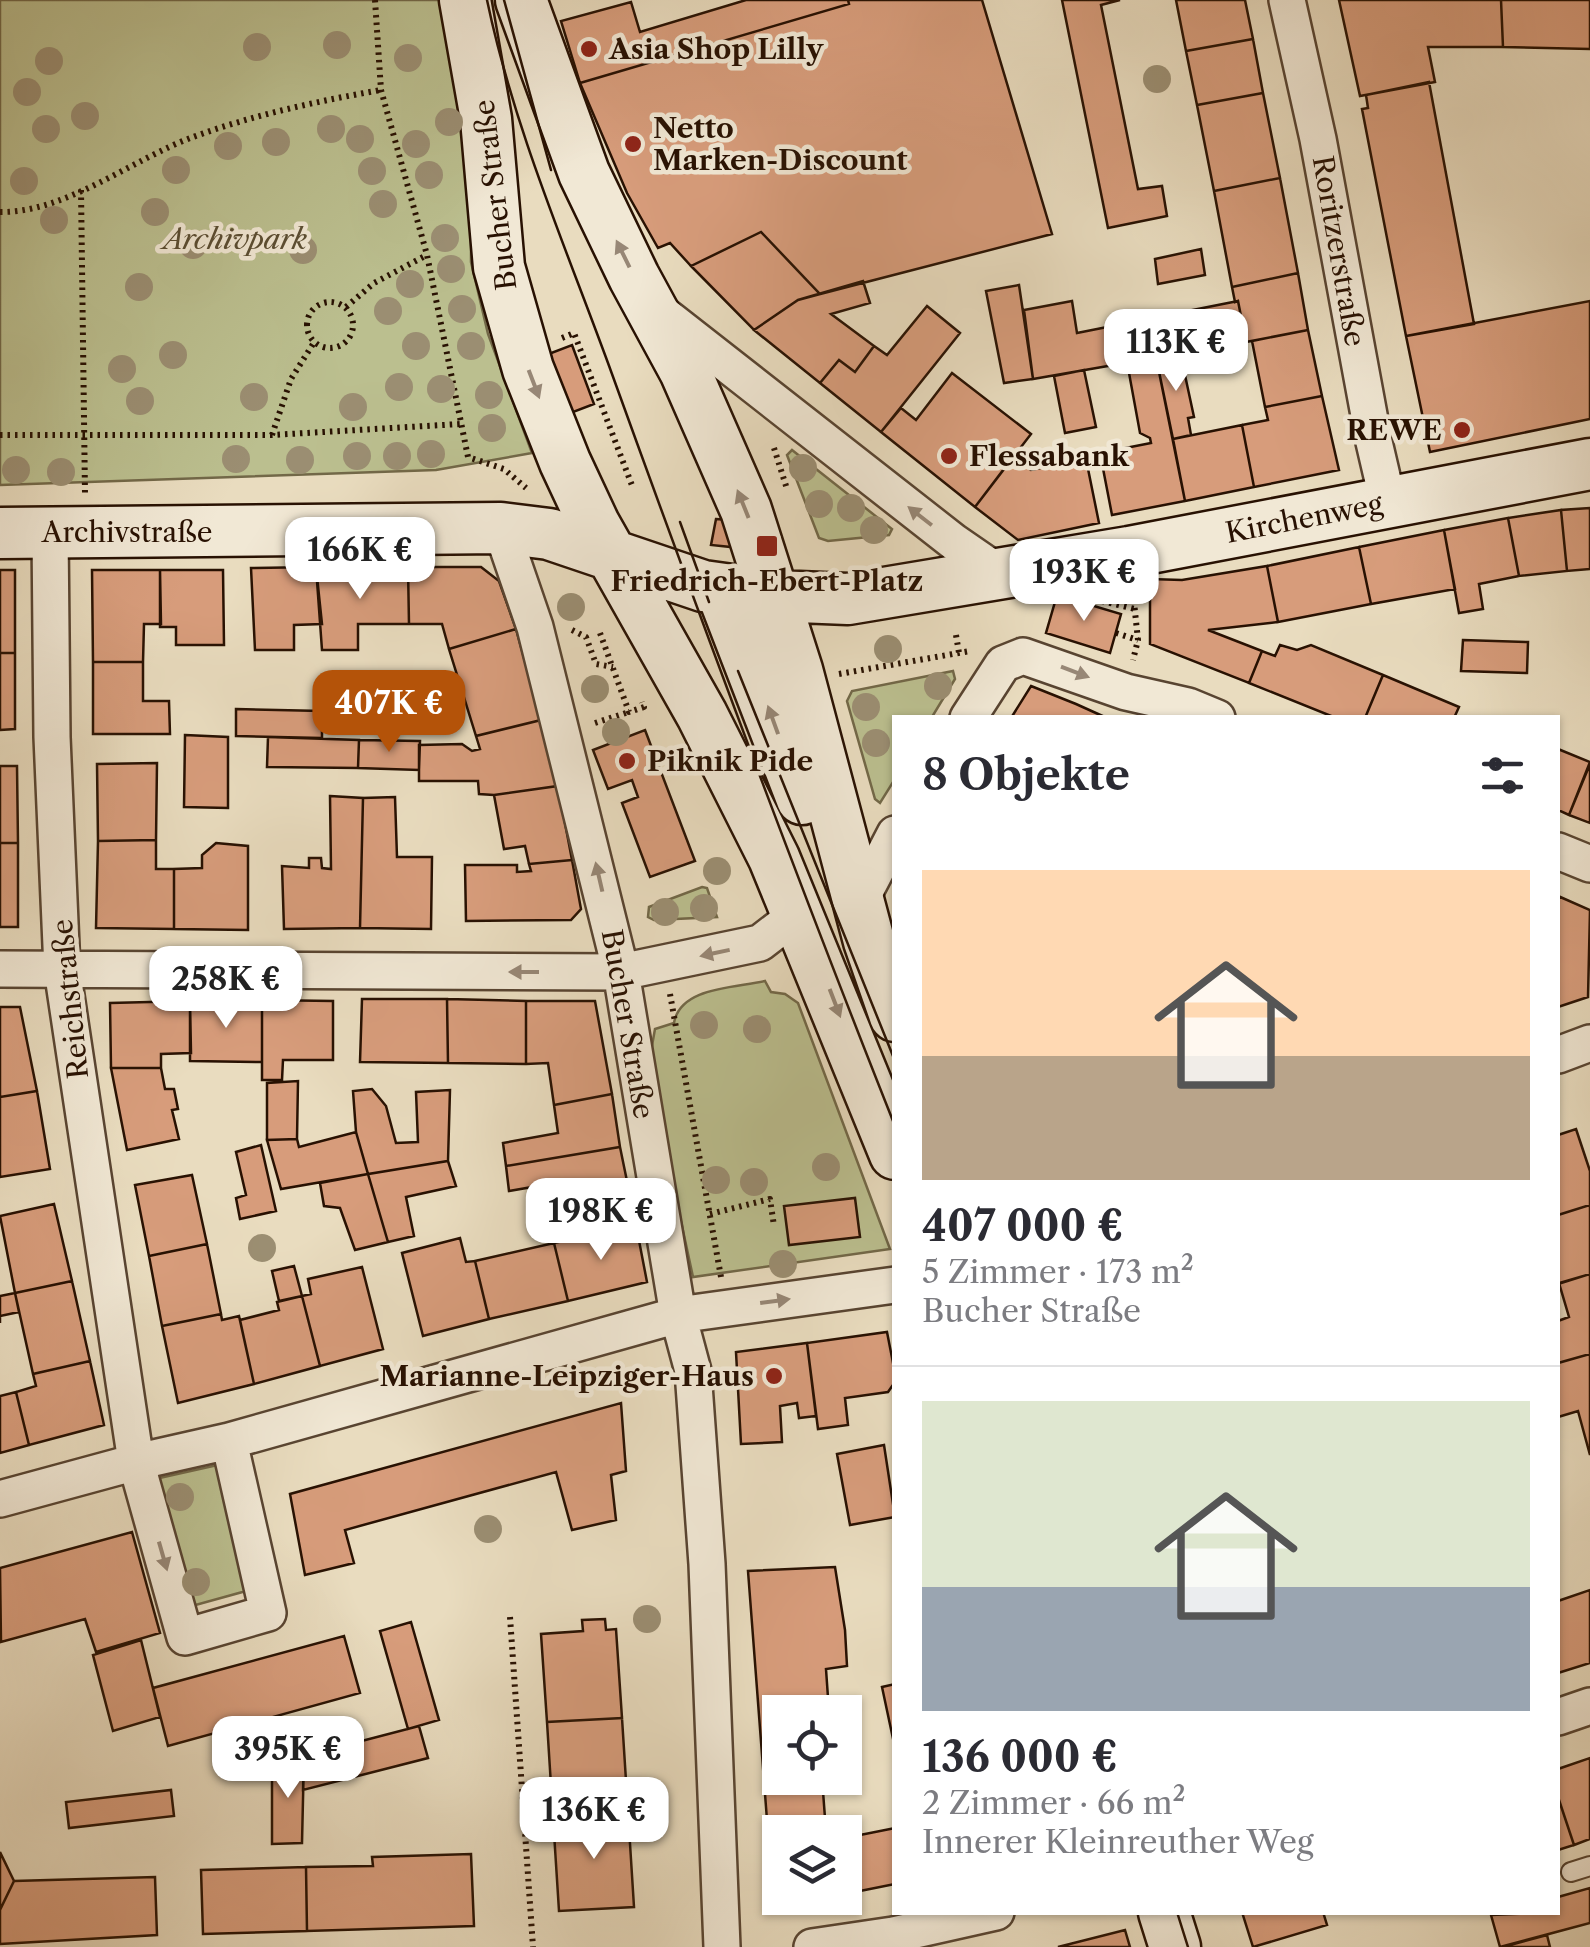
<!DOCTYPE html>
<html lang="de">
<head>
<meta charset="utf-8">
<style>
	:root { --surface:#fff; --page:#f2f2f3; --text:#2b2b33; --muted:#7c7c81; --line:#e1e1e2; --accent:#b45309 }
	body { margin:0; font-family:"Libre Caslon Text",serif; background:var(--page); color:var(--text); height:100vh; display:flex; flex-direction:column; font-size:38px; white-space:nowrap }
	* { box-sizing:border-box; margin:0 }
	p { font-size:32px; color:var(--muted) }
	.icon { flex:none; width:55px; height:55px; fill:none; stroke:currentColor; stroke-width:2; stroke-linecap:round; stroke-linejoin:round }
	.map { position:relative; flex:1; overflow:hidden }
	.details { position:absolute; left:892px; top:715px; width:668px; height:1200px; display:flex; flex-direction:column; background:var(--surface); border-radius:0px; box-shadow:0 2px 8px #0004 }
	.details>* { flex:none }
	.fabs { position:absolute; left:762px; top:1695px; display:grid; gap:20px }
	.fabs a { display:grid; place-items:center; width:100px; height:100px; border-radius:0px; background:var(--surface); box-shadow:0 2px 8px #0004; font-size:50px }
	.price { position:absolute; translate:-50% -85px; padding:0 22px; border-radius:20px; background:#fff; color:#222; font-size:32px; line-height:65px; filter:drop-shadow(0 2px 5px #0008) }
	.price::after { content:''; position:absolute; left:50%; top:60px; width:30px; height:22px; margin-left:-15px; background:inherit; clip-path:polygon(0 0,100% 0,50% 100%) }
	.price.on { background:var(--accent); color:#fff }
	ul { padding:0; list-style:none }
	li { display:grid; align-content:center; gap:20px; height:530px; padding:0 30px }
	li+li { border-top:2px solid var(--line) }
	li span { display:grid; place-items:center; height:310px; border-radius:0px; color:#555 }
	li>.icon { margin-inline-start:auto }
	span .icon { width:180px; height:180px; fill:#fffc; stroke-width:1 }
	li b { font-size:42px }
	h2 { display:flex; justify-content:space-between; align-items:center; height:120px; padding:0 30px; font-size:42px }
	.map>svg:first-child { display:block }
	.green { fill:#bbbf8f; stroke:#726848; stroke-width:2.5 }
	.building { fill:#d79c7b; stroke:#281102; stroke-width:2.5 }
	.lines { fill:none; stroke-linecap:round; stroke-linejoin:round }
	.lane-casing { stroke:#584431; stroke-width:22 }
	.street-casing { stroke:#584431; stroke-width:40 }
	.secondary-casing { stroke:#281102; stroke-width:55 }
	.path { stroke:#281102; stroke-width:6; stroke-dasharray:2.5 5; stroke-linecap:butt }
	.lane { stroke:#f1e8d5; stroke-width:18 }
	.street { stroke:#f1e8d5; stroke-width:35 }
	.secondary { stroke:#f1e8d5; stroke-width:50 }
	.tram { stroke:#281102; stroke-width:2.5 }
	.tree { fill:#9b8e72 }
	.oneway { fill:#978776 }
	.poi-dot { fill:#8f2418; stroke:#f1e8d5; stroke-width:4 }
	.labels { text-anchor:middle; stroke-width:9; stroke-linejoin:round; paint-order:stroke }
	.poi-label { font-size:28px; font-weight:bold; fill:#281102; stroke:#f1e8d5; text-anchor:start }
	.street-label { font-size:28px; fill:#281102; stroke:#f1e8d5 }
	.park-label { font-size:28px; font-style:italic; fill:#5b4e33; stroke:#f1e8d5 }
</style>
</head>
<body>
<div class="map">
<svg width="1590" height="1947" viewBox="0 0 1590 1947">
	<rect width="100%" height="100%" fill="#e9dcbf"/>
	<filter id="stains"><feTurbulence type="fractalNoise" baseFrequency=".002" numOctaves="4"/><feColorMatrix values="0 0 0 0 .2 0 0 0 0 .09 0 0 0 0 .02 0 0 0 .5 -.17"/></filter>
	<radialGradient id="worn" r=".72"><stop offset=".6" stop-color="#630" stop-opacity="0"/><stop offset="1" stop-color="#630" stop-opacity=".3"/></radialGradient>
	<path class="green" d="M0 0H444L471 132V262L488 334 532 453 436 470 0 485Z
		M792 450 892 529 889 535 828 541 819 538 787 455Z
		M953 671 955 679 932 717 895 718V779L880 803 875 799 847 701 852 691Z
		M702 887 707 888 717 917 654 920 648 917 649 907Z
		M765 981 771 992 785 994 798 1003 890 1249 693 1277 648 1068 655 1029 674 1023C680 987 734 988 765 981Z
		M222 1464 246 1591 192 1606 155 1479Z"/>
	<path class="building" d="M746 0H848L849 4 580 83 561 21 631 2 640 32Z
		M848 0H982L1052 234 820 294 761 232 691 266 670 243 658 248 627 193 580 83 849 4Z
		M1062 0H1120L1101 5 1138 189 1162 186 1167 216 1108 228Z
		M1176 0H1245L1253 39 1186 51Z
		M1339 0H1501L1503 47H1428L1435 82 1360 96Z
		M1501 0H1590V49L1503 47Z
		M1253 39 1263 93 1197 105 1186 51Z
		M1429 82 1474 324 1406 336 1362 109 1368 108 1366 95Z
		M1263 93 1280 178 1214 191 1197 105Z
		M1280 178 1298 273 1232 287 1214 191Z
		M761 232 820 294 798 300 754 330 691 266Z
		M1201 249 1205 275 1158 284 1155 259Z
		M1298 273 1308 330 1246 342 1238 301 1235 302 1232 287Z
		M863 281 870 303 831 314 874 346 855 372 839 360 820 383 754 330 798 300Z
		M1019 285 1033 379 1004 383 986 291Z
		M1072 301 1077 333 1238 301 1246 342 1033 379 1024 310Z
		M1590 301V419L1430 452 1406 336Z
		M927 306 960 333 881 432 820 383 839 360 855 372 874 346 887 355Z
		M1308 330 1322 396 1265 407 1252 341Z
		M572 345 594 404 568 414 546 355Z
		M1180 352 1194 417 1188 418 1191 435 1173 439 1156 357Z
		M1156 357 1185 501 1112 515 1100 453 1151 443 1150 438 1140 433 1127 362Z
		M1084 370 1096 427 1065 433 1054 376Z
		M952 373 1031 434 975 507 881 432 901 408 916 420Z
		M1322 396 1339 470 1254 487 1242 425 1268 420 1265 407Z
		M1242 425 1254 487 1185 501 1173 439Z
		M1013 457 1031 470 1086 459 1099 523 1018 540 975 507Z
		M1590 508V569L1567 571 1561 510Z
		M1561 510 1567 571 1519 576 1508 518Z
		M1508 518 1519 576 1479 584 1483 609 1459 613 1444 530Z
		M716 519 728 520 731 547 711 545Z
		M1444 530 1455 589 1371 604 1359 547Z
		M1359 547 1371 604 1278 622 1267 566Z
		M1267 566 1278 622 1208 630 1262 651 1249 683 1150 644V579L1182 580Z
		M316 567 322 624 294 625V650H255L251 568Z
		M316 567H408L409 624H358V650H322Z
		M408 567H481L499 581 516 629 449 649 442 624H409Z
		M0 570H15V653H0Z
		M92 570H160L161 624H144L143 662H93Z
		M160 570H223L224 645H176V627H160Z
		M1057 595 1121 614 1110 653 1046 633Z
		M516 629 541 720 476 736 449 649Z
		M1463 640 1528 642 1527 673 1461 671Z
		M1280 645 1297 650 1311 645 1383 675 1365 718H1336L1249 683 1262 651 1275 656Z
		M0 653H15V729L0 730Z
		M93 662H143V701H169L170 734H93Z
		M1383 675 1459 707 1454 718H1365Z
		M1031 686 1076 704 1107 718H1011Z
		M236 709 322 711V738L236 736Z
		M541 720 558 786 494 795 479 794 478 781H419V745L462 744 472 751 480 749 476 736Z
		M645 730 695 861 650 877 622 803 638 797 632 780 608 789 593 750Z
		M185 735 228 737V808L184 807Z
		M268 737 359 740 358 768 267 767Z
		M359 740 420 741 419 770 358 768Z
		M1558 749 1590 762 1569 815 1558 810Z
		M157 763 156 840 98 841 97 764Z
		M1590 764V823L1569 815Z
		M0 766H17L18 843H0Z
		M558 786 572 860 529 864 525 846 504 849 494 795Z
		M330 796 363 798 360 928 284 929 282 866 309 868V858H321L322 868 331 869Z
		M395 797 397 857H432L431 929 360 928 363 798Z
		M156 840V869H174V929L96 928 98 841Z
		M0 843H18V927H0Z
		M216 843 248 846V930L174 929V869L202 868V855Z
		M572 860 581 909 571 920 466 921 465 865H517V872L531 871 529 864Z
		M1558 896 1590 910 1588 997 1558 1007Z
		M362 999H447L448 1063 360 1062Z
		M447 999 526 1001V1064L448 1063Z
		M262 1000 333 1001V1060H283L282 1080H262Z
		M262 1000V1062L190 1061V1001Z
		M190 1001 191 1053 161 1054V1068H111L110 1003Z
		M526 1001H595L612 1094 554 1105 548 1063 526 1064Z
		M0 1007H20L37 1091 0 1097Z
		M111 1068H161L165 1089H174L178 1109 172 1110 179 1139 127 1150Z
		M298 1081 297 1139 267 1140V1083Z
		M372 1089 386 1106 396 1143 418 1142 416 1092 450 1090 448 1161 368 1174 356 1132 353 1091Z
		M37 1091 50 1169 0 1177V1097Z
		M612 1094 620 1147 506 1166 503 1143 558 1133 554 1105Z
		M1576 1129 1590 1171V1205L1558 1215V1135Z
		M356 1132 368 1174 281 1189 267 1140 297 1139 299 1147Z
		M261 1145 276 1211 240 1219 236 1198 246 1195 236 1152Z
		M620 1147 636 1225 579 1238 567 1181 509 1191 506 1166Z
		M448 1161 456 1186 406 1197 414 1236 388 1242 368 1174Z
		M368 1174 388 1242 355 1250 340 1208 324 1206 320 1183Z
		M192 1175 207 1244 149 1256 135 1185Z
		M855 1198 860 1237 789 1245 784 1206Z
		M54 1204 72 1281 15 1293 0 1216Z
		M1590 1205V1274L1558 1284V1215Z
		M636 1225 647 1282 568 1301 554 1243Z
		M460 1238 466 1262 475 1261 489 1319 423 1336 402 1253Z
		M554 1243 568 1301 489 1319 475 1261Z
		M207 1244 221 1314 162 1326 149 1256Z
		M294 1266 302 1296 279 1301 272 1271Z
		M362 1267 383 1349 320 1366 302 1296 311 1294 308 1279Z
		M1590 1274V1354L1558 1363V1321L1569 1317 1559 1283Z
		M72 1281 90 1361 33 1374 15 1293Z
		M15 1293 19 1312 0 1316V1323V1296Z
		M302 1296 320 1366 254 1384 240 1320 279 1310 277 1302Z
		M221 1314 222 1320 239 1316 254 1384 178 1403 162 1326Z
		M887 1332 895 1373V1382L888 1392 845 1398 848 1425 818 1429 807 1343Z
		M807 1343 816 1416 799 1418 797 1403 780 1406 782 1442 741 1444 736 1352Z
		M1590 1354V1455L1578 1411 1558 1417V1363Z
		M90 1361 104 1425 29 1445 16 1392 36 1386 33 1374Z
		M16 1392 29 1445 0 1453V1396Z
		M621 1403 626 1471 611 1475 616 1520 572 1530 556 1472 345 1530 354 1563 305 1575 290 1494Z
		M884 1445 895 1517 850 1525 837 1454Z
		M132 1532 160 1633 96 1652 85 1619 1 1642 0 1568Z
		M835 1567 845 1630 847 1666 826 1669 829 1712H780V1778H822L825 1818 767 1820 748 1571Z
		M1590 1590V1663L1558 1673V1601Z
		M605 1619 606 1630 616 1629 622 1718 547 1722 541 1634 583 1631 582 1620Z
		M411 1622 439 1720 408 1729 380 1631Z
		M344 1636 360 1693 168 1746 153 1688Z
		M141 1640 160 1717 113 1731 93 1655Z
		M895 1684V1748L882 1687Z
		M622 1718 628 1812 553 1817 547 1722Z
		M419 1726 428 1758 303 1790 304 1756Z
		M304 1756 302 1843 272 1844V1763Z
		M1590 1758V1839L1574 1845 1558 1797V1769Z
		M171 1790 174 1816 69 1828 66 1802Z
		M1558 1797 1574 1845 1558 1850Z
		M628 1812 634 1907 559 1911 553 1817Z
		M825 1818V1832H780V1898H814L772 1904 767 1820Z
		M895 1828V1884L855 1892 845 1838Z
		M0 1852 14 1881 0 1910Z
		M471 1854 474 1926 307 1931 306 1867 373 1866 372 1857Z
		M306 1867 307 1931 203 1934 201 1870Z
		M155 1877 157 1935 0 1944V1910L14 1881Z
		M1590 1888V1923L1500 1947 1491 1915 1558 1912V1897Z
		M1242 1912H1323L1327 1925 1253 1947Z
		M1125 1930 1130 1947H1058Z
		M1547 1935 1550 1947H1503Z"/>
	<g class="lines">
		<defs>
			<path id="lane" d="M1571 1872 1590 1866"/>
			<path id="street" d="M1287 0 1318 139 1374 442 1388 502
				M659 311 954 542 999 573
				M501 528 535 627 621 972 678 1315 693 1371 707 1564 722 1947
				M50 532 52 737 62 969 136 1462 185 1637 268 1613 229 1441
				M968 718 1003 664 1023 656 1126 692 1188 706 1217 718
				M1558 851 1590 864
				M859 903 895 834
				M0 969 621 972 760 943 799 913
				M1558 1055 1590 1043
				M0 1499 136 1462 229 1441 678 1315 895 1285
				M1558 1717 1590 1706
				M812 1947 893 1935 996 1912"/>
			<path id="secondary" d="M465 0 486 119 499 267 528 369 565 462 594 524 702 715 774 858 895 1154
				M521 0 584 173 634 277 685 371 746 510 797 670 869 941 895 1016
				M0 533 501 528 549 534 703 586 774 596 848 599 1129 552 1590 464
				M721 589 802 799
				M1164 1912 1175 1947"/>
		</defs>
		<use href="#lane" class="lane-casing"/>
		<use href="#street" class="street-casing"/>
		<use href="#secondary" class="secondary-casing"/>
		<path class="path" d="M375 0 381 90 427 255 468 457 504 469 526 488
			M81 190 85 494
			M0 212C65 213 133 159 193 137 253 115 318 101 381 90
			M307 325a23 23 0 1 1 46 0a23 23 0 1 1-46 0Z
			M346 307 374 283 427 255
			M562 338 574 333 633 488
			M0 435H272L460 424
			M272 435 291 379 313 344
			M774 448 787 489
			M1133 593 1138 640 1133 660
			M1102 601 1135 609
			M572 630 586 637 596 664 613 667
			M600 633 629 712 644 707 642 702
			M1116 633 1138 640
			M956 635 959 653
			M839 674 970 651
			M595 723 629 712
			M670 994 721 1277
			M710 1214 770 1199 774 1226
			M510 1617 533 1947"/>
		<use href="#lane" class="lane"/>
		<use href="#street" class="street"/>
		<use href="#secondary" class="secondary"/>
		<path class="tram" d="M487 0C514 129 567 250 612 374 703 626 796 877 895 1126
			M504 0 551 170
			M680 522 709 602
			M738 671 895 1061
			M1177 1912 1188 1947"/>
	</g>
	<g class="tree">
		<circle cx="337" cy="45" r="14"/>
		<circle cx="257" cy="47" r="14"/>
		<circle cx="408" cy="58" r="14"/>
		<circle cx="49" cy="61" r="14"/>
		<circle cx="1157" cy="79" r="14"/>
		<circle cx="27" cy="92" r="14"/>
		<circle cx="85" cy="116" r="14"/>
		<circle cx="449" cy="122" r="14"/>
		<circle cx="46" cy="129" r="14"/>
		<circle cx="331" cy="129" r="14"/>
		<circle cx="360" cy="139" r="14"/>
		<circle cx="276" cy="142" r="14"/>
		<circle cx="416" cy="144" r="14"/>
		<circle cx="228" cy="146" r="14"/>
		<circle cx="176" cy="170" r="14"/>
		<circle cx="372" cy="171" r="14"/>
		<circle cx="429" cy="175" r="14"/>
		<circle cx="24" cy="181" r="14"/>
		<circle cx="383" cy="204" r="14"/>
		<circle cx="155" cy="212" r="14"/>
		<circle cx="54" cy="220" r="14"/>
		<circle cx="445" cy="238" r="14"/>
		<circle cx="193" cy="245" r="14"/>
		<circle cx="303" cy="250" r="14"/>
		<circle cx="451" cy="269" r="14"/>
		<circle cx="410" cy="284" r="14"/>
		<circle cx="139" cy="287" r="14"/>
		<circle cx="462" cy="309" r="14"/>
		<circle cx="388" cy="311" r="14"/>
		<circle cx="416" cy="346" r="14"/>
		<circle cx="471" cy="346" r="14"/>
		<circle cx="173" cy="355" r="14"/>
		<circle cx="122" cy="369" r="14"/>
		<circle cx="399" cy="387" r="14"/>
		<circle cx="441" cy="389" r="14"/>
		<circle cx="489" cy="395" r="14"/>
		<circle cx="254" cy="397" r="14"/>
		<circle cx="140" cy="401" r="14"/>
		<circle cx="353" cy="407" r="14"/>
		<circle cx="492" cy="428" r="14"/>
		<circle cx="431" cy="454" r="14"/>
		<circle cx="357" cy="456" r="14"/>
		<circle cx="397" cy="456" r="14"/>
		<circle cx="236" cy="459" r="14"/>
		<circle cx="300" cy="460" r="14"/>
		<circle cx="803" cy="468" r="14"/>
		<circle cx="16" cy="470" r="14"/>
		<circle cx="61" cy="472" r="14"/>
		<circle cx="819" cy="504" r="14"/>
		<circle cx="851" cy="508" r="14"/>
		<circle cx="874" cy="530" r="14"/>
		<circle cx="571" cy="607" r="14"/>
		<circle cx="888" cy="649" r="14"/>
		<circle cx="938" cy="686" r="14"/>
		<circle cx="595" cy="689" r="14"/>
		<circle cx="866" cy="707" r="14"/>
		<circle cx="616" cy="732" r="14"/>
		<circle cx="876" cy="743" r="14"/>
		<circle cx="717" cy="871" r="14"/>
		<circle cx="704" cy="908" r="14"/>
		<circle cx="665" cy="912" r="14"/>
		<circle cx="704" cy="1025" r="14"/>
		<circle cx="757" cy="1029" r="14"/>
		<circle cx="826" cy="1167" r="14"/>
		<circle cx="716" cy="1180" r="14"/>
		<circle cx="754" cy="1182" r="14"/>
		<circle cx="262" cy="1248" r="14"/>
		<circle cx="783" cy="1264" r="14"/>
		<circle cx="180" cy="1497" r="14"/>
		<circle cx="488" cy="1529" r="14"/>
		<circle cx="196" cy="1582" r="14"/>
		<circle cx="647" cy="1619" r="14"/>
	</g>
	<defs><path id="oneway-solid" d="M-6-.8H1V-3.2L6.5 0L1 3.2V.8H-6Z" transform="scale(2.5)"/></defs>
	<g class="oneway">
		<use href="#oneway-solid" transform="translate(623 254) rotate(-116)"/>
		<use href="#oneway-solid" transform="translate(534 384) rotate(69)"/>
		<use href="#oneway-solid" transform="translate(743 504) rotate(-112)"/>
		<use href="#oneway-solid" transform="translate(920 516) rotate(-142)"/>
		<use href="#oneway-solid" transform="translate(1075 672) rotate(21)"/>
		<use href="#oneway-solid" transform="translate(773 720) rotate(-110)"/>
		<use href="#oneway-solid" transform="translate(599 877) rotate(-103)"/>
		<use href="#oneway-solid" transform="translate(715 953) rotate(168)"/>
		<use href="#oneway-solid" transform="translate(524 972) rotate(-180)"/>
		<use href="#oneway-solid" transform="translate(835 1003) rotate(69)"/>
		<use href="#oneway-solid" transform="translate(775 1301) rotate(-8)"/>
		<use href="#oneway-solid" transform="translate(163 1556) rotate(74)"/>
	</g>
	<g class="poi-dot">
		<circle cx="589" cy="49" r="10"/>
		<circle cx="633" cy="144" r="10"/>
		<circle cx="1462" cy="430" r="10"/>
		<circle cx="949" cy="456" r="10"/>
		<rect x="755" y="534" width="24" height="24" rx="5"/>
		<circle cx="627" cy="761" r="10"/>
		<circle cx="774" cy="1376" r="10"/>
	</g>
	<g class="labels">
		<g class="poi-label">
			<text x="609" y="59">Asia Shop Lilly</text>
			<text x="653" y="138">Netto<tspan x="653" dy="32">Marken-Discount</tspan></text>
			<text x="1442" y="440" text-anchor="end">REWE</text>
			<text x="969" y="466">Flessabank</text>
			<text x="767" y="591" text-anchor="middle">Friedrich-Ebert-Platz</text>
			<text x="647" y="771">Piknik Pide</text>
			<text x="754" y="1386" text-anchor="end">Marianne-Leipziger-Haus</text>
		</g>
		<g class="street-label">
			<text transform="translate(495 195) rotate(-97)" y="10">Bucher Straße</text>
			<text transform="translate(1339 251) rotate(80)" y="10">Roritzerstraße</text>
			<text transform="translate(1304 518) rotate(-11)" y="10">Kirchenweg</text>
			<text x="127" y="542">Archivstraße</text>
			<text transform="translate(70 999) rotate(-96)" y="10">Reichstraße</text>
			<text transform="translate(628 1024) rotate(80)" y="10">Bucher Straße</text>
		</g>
		<g class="park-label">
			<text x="235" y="249">Archivpark</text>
		</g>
	</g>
	<rect width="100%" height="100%" filter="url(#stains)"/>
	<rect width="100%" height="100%" fill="url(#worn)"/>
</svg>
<div class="fabs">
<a><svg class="icon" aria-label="locate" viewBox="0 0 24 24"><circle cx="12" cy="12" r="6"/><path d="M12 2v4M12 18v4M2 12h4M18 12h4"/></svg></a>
<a><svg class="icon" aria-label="layers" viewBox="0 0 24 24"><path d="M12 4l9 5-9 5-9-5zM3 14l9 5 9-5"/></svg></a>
</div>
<b class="price" style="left:1176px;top:394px">113K €</b>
<b class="price" style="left:360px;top:602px">166K €</b>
<b class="price" style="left:1084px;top:624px">193K €</b>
<b class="price on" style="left:389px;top:755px">407K €</b>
<b class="price" style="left:226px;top:1031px">258K €</b>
<b class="price" style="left:601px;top:1263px">198K €</b>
<b class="price" style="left:288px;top:1801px">395K €</b>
<b class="price" style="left:594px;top:1862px">136K €</b>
<section class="details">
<h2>8 Objekte<svg class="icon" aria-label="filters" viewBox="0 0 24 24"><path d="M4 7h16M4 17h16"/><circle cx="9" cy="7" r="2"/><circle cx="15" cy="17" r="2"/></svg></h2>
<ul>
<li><span style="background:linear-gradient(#ffd9b3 60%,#b9a48a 0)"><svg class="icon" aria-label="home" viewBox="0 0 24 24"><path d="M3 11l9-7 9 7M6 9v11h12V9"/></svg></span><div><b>407 000 €</b><p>5 Zimmer · 173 m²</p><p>Bucher Straße</p></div></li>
<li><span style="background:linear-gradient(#dfe7d0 60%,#9aa5b1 0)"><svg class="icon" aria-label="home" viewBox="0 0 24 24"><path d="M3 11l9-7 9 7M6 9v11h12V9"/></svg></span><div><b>136 000 €</b><p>2 Zimmer · 66 m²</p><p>Innerer Kleinreuther Weg</p></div></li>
</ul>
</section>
</div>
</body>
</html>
